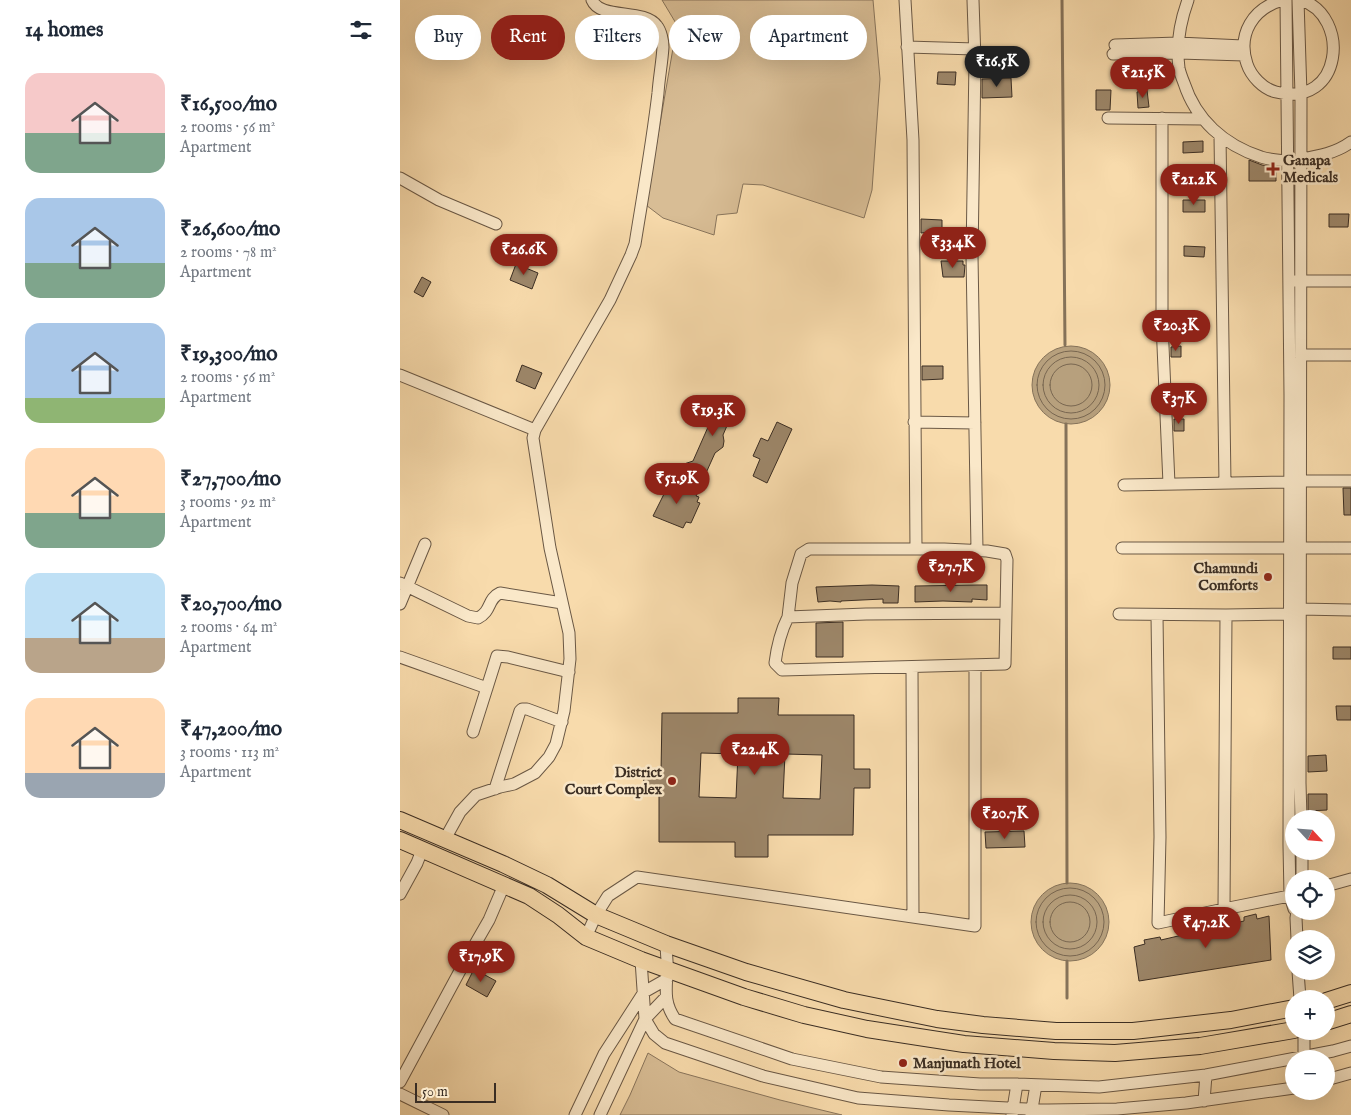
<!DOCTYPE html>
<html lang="en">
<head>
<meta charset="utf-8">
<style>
	:root { --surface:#fff; --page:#f2f2f3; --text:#1f2937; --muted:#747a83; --accent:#8f2418 }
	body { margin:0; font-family:"IM FELL English",serif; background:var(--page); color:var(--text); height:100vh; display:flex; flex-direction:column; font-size:19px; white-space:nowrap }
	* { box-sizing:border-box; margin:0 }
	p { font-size:16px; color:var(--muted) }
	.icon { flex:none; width:28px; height:28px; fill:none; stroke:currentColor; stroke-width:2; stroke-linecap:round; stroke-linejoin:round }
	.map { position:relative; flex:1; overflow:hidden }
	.details { display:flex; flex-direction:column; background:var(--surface); width:400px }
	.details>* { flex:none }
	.hud { position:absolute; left:15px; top:15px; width:475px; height:45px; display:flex; gap:10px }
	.needle { width:32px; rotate:116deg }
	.controls { position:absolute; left:885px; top:810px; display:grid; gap:10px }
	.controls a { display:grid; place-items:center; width:50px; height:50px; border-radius:50%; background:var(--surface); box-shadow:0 5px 20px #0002; font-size:25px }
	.scale { position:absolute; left:15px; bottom:12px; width:81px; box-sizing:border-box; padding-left:5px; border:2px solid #3a2d23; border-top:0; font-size:14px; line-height:18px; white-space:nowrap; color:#3a2d23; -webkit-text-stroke:4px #fae8c9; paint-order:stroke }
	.price { position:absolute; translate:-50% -42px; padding:0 11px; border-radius:18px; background:var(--accent); color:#fff; font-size:16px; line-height:32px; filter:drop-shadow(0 1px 2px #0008) }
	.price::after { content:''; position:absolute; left:50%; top:30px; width:15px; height:11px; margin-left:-8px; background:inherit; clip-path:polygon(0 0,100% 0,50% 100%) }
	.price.on { background:#222; color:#fff }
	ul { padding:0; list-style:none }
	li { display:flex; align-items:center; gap:15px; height:125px; padding:0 25px }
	li span { display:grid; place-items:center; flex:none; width:140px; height:100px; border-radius:15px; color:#555 }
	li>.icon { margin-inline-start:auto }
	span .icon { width:60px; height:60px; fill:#fffc; stroke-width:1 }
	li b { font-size:21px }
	h2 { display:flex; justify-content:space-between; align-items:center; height:60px; padding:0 25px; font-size:21px }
	.chip { padding:0 18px; border-radius:22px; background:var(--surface); box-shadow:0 5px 20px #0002; font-size:18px; line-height:45px }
	.chip.on { background:var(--accent); color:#fff }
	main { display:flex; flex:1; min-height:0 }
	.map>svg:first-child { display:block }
	.green { fill:#d8bd95; stroke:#89755c }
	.water { fill:#b7a07d; stroke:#857259 }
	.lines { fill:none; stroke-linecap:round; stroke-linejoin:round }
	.shore { stroke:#786650; stroke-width:1 }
	.stream { stroke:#857259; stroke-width:3 }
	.building { fill:#9d876a; stroke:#3a2d23; fill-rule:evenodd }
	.minor-casing { stroke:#6a5845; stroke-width:13 }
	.highway-casing { stroke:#3a2d23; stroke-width:18 }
	.minor { stroke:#fae8c9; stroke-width:11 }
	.highway { stroke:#f8dbac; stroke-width:16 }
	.poi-dot { fill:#8f2418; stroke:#fae8c9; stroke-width:2 }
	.labels { text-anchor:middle; stroke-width:5; stroke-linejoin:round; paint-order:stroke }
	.poi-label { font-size:15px; font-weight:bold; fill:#3a2d23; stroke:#fae8c9; text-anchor:start }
</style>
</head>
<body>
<main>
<section class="details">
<h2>14 homes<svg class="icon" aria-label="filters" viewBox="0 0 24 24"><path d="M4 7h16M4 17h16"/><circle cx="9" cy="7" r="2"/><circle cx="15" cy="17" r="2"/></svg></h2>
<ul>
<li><span style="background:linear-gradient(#f6c9c9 60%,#7fa58c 0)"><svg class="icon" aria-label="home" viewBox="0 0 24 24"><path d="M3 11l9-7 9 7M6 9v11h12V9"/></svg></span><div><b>₹16,500/mo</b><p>2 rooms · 56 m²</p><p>Apartment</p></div></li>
<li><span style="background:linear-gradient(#a9c7e8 65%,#7fa58c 0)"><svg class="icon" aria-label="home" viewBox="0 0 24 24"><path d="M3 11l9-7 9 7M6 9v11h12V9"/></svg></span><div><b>₹26,600/mo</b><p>2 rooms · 78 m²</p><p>Apartment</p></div></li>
<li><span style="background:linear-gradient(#a9c7e8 75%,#8fb573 0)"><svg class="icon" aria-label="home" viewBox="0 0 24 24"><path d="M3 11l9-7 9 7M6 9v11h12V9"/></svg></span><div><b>₹19,300/mo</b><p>2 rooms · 56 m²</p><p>Apartment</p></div></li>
<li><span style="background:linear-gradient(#ffd9b3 65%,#7fa58c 0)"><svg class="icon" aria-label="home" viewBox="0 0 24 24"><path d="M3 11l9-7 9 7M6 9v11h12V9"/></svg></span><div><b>₹27,700/mo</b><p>3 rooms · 92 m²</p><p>Apartment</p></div></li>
<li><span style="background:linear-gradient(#bfe0f5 65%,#b9a48a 0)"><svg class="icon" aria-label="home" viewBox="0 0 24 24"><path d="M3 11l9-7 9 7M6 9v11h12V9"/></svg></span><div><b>₹20,700/mo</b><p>2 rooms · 64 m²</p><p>Apartment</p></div></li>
<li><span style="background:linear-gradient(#ffd9b3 75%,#9aa5b1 0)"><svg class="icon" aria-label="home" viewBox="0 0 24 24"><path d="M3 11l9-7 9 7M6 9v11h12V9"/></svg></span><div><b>₹47,200/mo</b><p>3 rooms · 113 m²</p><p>Apartment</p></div></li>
</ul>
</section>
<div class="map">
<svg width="951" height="1115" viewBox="0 0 951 1115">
	<rect width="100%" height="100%" fill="#f8dbac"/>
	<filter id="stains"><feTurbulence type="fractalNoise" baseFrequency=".004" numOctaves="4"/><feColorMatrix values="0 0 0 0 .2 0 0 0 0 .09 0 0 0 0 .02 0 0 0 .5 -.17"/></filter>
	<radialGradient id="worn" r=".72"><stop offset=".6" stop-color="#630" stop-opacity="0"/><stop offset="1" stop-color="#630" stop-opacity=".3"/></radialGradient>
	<path class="green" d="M262 0H473L480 79 472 190 464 218 363 185 343 184 337 213 317 215 314 235 263 218 246 205 277 25Z
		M248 1053 279 1072 380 1100 442 1115H220L230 1095Z"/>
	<path class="water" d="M632 385a39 39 0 1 1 78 0a39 39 0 1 1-78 0Z
		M631 922a39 39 0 1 1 78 0a39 39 0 1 1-78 0Z"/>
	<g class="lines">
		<path class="shore" d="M637 385a34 34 0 1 1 68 0a34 34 0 1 1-68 0Z
			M643 385a28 28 0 1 1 56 0a28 28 0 1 1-56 0Z
			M650 385a21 21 0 1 1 42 0a21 21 0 1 1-42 0Z
			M636 922a34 34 0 1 1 68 0a34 34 0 1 1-68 0Z
			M643 922a27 27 0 1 1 54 0a27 27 0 1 1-54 0Z
			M650 922a20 20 0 1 1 40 0a20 20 0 1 1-40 0Z"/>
		<path class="stream" d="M662 0 665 345
			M666 424 667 883
			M667 998V961"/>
	</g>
	<path class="building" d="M538 72H556L555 85 537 84Z
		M611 78 612 97 582 98V79Z
		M696 90H711L710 110H696Z
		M747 90 749 107 738 108 737 92Z
		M803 141V152L783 153V142Z
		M849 160 862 165 876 168V181H849Z
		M783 200H805V212H783Z
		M929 214H949L948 227H929Z
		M521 219 542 220V231L521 233Z
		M784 246 805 247 804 257 784 256Z
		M541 261H563V265H565L564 277H543Z
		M116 264 138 273 132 289 110 280Z
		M22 277 31 282 23 297 14 292Z
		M781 346V357H771V347Z
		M122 365 142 373 135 389 116 381Z
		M522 366H543V379L522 380Z
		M324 398 335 403 330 413 332 414 323 435 324 441 323 447 315 453 306 473 284 464 293 461 316 409 319 408Z
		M774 419H784V431H774Z
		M377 422 392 429 367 483 353 476 360 459 353 456 361 438 368 441Z
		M268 480 292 490 291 491 297 494 296 496 299 497 297 502 300 503 291 523 286 522 283 528 253 516 266 490 264 489Z
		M943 488H951V515H944Z
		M472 585 499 586 498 603H483V599L441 601V602L430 601 418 602 416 587Z
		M577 585H587V600L572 599V602L543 601 515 602V586Z
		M443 622V657H416V623Z
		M933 647H951V659H933Z
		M338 698H379L378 715H454V769H470V788H454L453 835H368V857H335V842H259V795H243L244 774H261L262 713H338ZM301 753 338 754 336 798 299 797ZM385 754 422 755 420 799 383 798Z
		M936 706H951V720H937Z
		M926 755 927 771 908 772V756Z
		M908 794H927V810L908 811Z
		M624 831 625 847 586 848 585 832Z
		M856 914 857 919 869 916 871 960 739 981 734 947 745 944 744 940 760 937 761 940 791 933V930L814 924 815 928 844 921V917Z
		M74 969 96 981 87 997 66 985Z"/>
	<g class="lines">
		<defs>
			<path id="minor" d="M505 0 513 140 516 549
				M573 0 575 60 572 256 577 550
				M788 0C780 22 776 45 779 68 780 73 782 78 784 83 796 120 824 145 861 157 869 160 879 160 888 161
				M883 0C853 8 837 34 847 64 851 76 863 89 876 92 943 109 951 16 901 0
				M886 0 890 395 889 845 890 896 894 909
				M898 0 901 94 900 783 901 819
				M715 45 778 43 843 46
				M507 47 575 49
				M713 54 779 53 844 55
				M708 118 802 119
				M762 118V323L769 484
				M820 136 825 483
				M901 159C919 156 936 153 951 142
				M0 178 39 200 96 224
				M895 281H951
				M901 355H951
				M0 375 135 430
				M514 422 575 423
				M901 481H951
				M724 485 890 482
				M722 548H951
				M0 583 68 616 78 618C92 611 87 599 100 593L162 603
				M0 604 25 544
				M900 609 951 610
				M719 614 826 615 889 614
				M757 615 760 837 758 923 824 909 894 895
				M388 617 392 583 401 554 409 549H544L587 551 605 554 607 560 605 664 382 670 375 663C377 647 381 631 388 617L466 614 606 613
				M0 657 87 688
				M512 667 513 916
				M73 732 97 656 108 657 169 672
				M95 789 120 711 122 709H127L162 722
				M45 839 60 812 76 795 100 787 114 784 135 773 149 757 156 744 164 711 170 659 169 633 150 548 133 438 135 430 139 423 210 300 231 255 235 244C243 194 252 144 258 93 259 78 262 63 263 47 263 41 261 31 257 26 244 8 200 20 192 0
				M902 879V851
				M926 886 951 879
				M0 894 17 863 22 850
				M824 909 826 615
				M186 937 196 915 208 896 237 877 575 926V665
				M897 939 896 918 897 911
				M266 944C266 953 268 963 267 973 266 991 264 1003 275 1019L392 1059 481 1077 580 1084H617L699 1087 806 1075 933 1051 951 1046
				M241 960 245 1019 254 1034 265 1043 363 1076 458 1098 549 1105 648 1110 717 1109 786 1103 894 1088
				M898 971 900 999
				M904 1031V1057
				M926 1080 951 1073
				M0 1082 62 967 89 920 104 885
				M0 1094 43 1115
				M804 1101 806 1075
				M175 1115 204 1054 244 992 267 979
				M200 1115 245 1019 266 997
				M612 1115 617 1084
				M631 1115 636 1085"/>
			<path id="highway" d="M0 820 103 864 147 885 196 915 266 944 346 972 444 1000 537 1019 583 1025 656 1031H733L831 1020 894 1008
				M0 840 129 896 158 915 186 937 241 960 344 997 404 1015 467 1029 564 1044 654 1051 715 1053 800 1046 894 1030
				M926 1001 951 993
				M926 1022 951 1014"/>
		</defs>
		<use href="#minor" class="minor-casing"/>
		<use href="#highway" class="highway-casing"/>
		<use href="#minor" class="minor"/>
		<use href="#highway" class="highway"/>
	</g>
	<g class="poi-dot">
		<path d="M870.5 161.5h5v5h5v5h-5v5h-5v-5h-5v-5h5z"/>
		<circle cx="868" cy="577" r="5"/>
		<circle cx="272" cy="781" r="5"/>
		<circle cx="503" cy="1063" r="5"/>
	</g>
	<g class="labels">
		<g class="poi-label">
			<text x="883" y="165">Ganapa<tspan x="883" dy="17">Medicals</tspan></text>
			<text x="858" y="573" text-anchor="end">Chamundi<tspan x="858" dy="17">Comforts</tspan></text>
			<text x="262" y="777" text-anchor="end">District<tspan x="262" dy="17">Court Complex</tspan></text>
			<text x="513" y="1068">Manjunath Hotel</text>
		</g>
	</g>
	<rect width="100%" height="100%" filter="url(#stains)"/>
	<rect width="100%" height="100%" fill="url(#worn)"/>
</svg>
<div class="controls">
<a><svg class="needle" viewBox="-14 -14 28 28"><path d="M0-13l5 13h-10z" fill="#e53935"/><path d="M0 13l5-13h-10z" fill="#747a83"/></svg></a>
<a><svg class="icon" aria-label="locate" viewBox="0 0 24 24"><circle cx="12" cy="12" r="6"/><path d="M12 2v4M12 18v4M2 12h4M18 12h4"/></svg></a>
<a><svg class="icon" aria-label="layers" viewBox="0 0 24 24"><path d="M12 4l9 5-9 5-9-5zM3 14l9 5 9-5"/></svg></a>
<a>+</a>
<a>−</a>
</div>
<div class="scale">50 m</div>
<b class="price on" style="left:597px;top:88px">₹16.5K</b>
<b class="price" style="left:743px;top:99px">₹21.5K</b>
<b class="price" style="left:794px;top:206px">₹21.2K</b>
<b class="price" style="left:553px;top:269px">₹33.4K</b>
<b class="price" style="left:124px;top:276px">₹26.6K</b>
<b class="price" style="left:776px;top:352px">₹20.3K</b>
<b class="price" style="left:779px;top:425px">₹37K</b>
<b class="price" style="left:313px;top:437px">₹19.3K</b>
<b class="price" style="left:277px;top:505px">₹51.9K</b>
<b class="price" style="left:551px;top:593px">₹27.7K</b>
<b class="price" style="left:355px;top:776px">₹22.4K</b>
<b class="price" style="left:605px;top:840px">₹20.7K</b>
<b class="price" style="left:806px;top:949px">₹47.2K</b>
<b class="price" style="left:81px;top:983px">₹17.9K</b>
<div class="hud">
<a class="chip">Buy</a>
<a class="chip on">Rent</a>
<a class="chip">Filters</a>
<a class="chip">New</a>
<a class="chip">Apartment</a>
</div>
</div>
</main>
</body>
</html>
